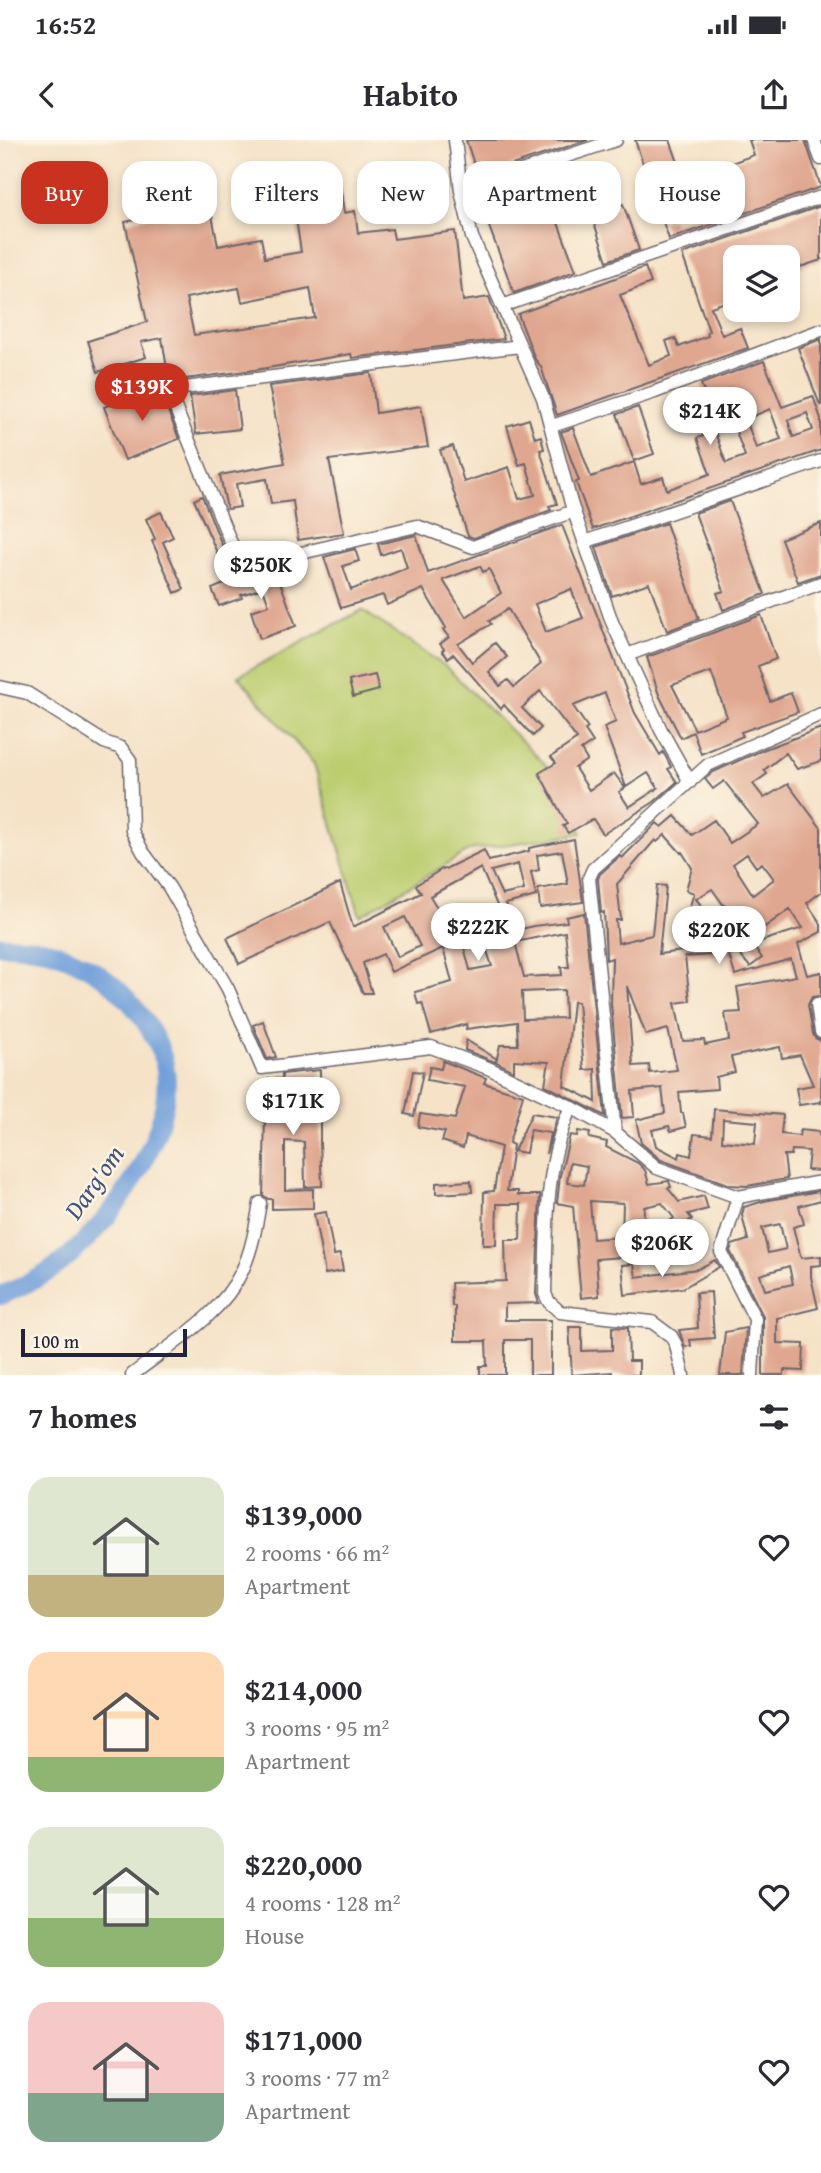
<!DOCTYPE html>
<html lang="en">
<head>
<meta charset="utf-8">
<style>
	:root { --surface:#fff; --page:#f7f7f7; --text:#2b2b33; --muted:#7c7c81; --accent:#c8321e }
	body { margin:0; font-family:"Gentium Book Plus",serif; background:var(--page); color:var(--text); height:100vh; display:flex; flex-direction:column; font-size:26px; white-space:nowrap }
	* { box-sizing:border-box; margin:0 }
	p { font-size:23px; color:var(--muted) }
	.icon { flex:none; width:38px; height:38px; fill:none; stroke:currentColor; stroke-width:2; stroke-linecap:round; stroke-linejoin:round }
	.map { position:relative; height:1235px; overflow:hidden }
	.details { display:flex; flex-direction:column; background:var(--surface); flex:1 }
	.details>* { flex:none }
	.guide { position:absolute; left:21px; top:21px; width:780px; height:63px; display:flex; gap:14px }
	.tools { position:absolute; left:723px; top:105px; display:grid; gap:14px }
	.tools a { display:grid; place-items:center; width:77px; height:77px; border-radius:14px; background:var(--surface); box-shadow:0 4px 10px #0003; font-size:35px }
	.scale { position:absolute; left:21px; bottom:18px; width:166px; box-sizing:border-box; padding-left:7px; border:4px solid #22223b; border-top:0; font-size:19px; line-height:24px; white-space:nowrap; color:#22223b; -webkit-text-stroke:5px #fcf5e5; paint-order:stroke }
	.price { position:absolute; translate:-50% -60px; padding:0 16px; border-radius:24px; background:#fff; color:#222; font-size:23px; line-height:46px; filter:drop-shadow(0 2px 4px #0008) }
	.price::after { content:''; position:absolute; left:50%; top:42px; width:21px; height:16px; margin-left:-10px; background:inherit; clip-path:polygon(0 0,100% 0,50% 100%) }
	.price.on { background:var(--accent); color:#fff }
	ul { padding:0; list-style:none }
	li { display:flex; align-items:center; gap:21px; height:175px; padding:0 28px }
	li span { display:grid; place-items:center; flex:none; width:196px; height:140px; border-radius:21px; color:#555 }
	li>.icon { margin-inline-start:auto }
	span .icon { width:84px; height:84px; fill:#fffc; stroke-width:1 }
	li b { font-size:30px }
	h2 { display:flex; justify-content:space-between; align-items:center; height:84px; padding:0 28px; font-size:30px }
	.chip { padding:0 24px; border-radius:21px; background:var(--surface); box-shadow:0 4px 10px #0003; font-size:24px; line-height:63px }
	.chip.on { background:var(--accent); color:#fff }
	.status { display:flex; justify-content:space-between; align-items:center; height:49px; padding:0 35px; background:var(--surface); direction:ltr }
	.status svg { height:19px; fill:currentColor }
	header { display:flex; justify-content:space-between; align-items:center; height:91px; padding:0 28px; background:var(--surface); font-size:32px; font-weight:800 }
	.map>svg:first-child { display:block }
	.green { fill:#bccd70; stroke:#6f7856; stroke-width:2 }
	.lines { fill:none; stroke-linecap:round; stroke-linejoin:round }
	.river { stroke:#72a0da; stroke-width:19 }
	.building { fill:#e0a790; fill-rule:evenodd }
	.street-casing { stroke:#6c656c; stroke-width:15 }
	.street { stroke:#fff; stroke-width:12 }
	.labels { text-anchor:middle; stroke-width:5; stroke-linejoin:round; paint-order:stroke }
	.water-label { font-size:26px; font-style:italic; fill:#42547b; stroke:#fcf5e5 }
</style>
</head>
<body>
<div class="status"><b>16:52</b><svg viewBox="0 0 49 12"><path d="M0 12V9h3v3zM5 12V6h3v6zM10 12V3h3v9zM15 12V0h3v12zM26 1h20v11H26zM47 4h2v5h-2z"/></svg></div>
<header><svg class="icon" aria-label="back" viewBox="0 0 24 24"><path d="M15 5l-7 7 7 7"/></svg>Habito<svg class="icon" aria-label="share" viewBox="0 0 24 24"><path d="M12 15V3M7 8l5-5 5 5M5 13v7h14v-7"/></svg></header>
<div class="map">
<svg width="821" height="1235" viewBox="0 0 821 1235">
	<rect width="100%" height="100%" fill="#fcf5e5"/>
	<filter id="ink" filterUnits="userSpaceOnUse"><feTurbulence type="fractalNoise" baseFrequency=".0143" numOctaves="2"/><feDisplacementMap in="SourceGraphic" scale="14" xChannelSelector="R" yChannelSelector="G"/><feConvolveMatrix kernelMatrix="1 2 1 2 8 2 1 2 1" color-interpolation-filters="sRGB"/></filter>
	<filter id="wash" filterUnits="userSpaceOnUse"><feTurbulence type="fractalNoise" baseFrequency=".00686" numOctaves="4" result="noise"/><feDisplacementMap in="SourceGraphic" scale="28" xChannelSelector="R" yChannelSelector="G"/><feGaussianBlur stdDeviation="1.57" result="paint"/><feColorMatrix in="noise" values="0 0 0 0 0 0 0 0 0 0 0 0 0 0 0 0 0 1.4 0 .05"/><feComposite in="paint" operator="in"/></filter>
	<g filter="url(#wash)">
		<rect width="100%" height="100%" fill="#f5e2c7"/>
		<path class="green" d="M362 470 445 526 546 625 582 693 470 710 360 776 314 624 238 536Z"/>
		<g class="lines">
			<path class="river" d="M0 805C14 806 29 806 42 809 81 818 115 841 138 872 151 889 164 912 166 934 171 1005 104 1094 48 1132 33 1142 15 1149 0 1156"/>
		</g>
		<g id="blocks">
			<path class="building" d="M466 0H588L478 36Z
				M635 0H670L684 39 652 50Z
				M749 0H805L821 47 669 99 663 82 672 79 674 84 725 66 716 42 728 38 723 26 754 15Z
				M541 37 576 131 514 153 479 60Z
				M340 44 344 73 355 71 358 93 392 89 394 99 455 91 463 161 489 157 504 199 352 218 351 214 255 230 169 241 162 198 141 202 146 217 98 232 88 201 147 182 125 82 167 73 168 79 211 70 218 106 261 98 265 118 301 112 292 52ZM239 148 242 162 310 148 315 178 194 195 186 158Z
				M623 64 639 110 607 121 591 74Z
				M821 66V120L788 131V117H735V148L727 151 731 160 711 167 722 195 740 188 748 208 557 275 541 227 535 219 518 174 645 127 651 143 620 155 649 225 671 216 666 201 675 198 679 207 708 196 707 192 709 191 682 114Z
				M821 199V265H820L798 208Z
				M764 221 782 267 813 256 821 279V310L593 389 576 342 579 341 561 292 573 288 591 337 634 322 641 344 663 337 667 350 710 334 697 298 715 292 726 323 745 316 733 284 719 289 701 244ZM770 269 781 299 756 308 746 279ZM807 273 813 290 793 297 788 280Z
				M371 233 376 273 421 266 428 307 329 320 344 393 298 400 293 361 271 364 267 339 236 344 240 367 227 369 220 335 285 323 269 246Z
				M158 245 179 299 125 320 104 267Z
				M235 250 240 289 196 294 190 256Z
				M638 267 654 314 634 321 617 274Z
				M529 279 535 298 541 296 544 309 540 310 557 364 549 366 551 370 474 398 468 396 440 310 453 306 464 342 509 327 519 359 535 355 526 323 519 325 507 286Z
				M202 356 225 412 218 415 194 360Z
				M730 361 765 454 723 470 717 453 724 451 695 373Z
				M161 372 173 397 163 402 184 449 175 453 152 401 155 399 146 379Z
				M666 383 699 479 667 491 649 443 612 456 596 407Z
				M821 383V434L798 442 781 399Z
				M562 385 635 573 660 615 663 612 666 617 671 627 668 629 677 642 654 662 603 694 593 679 568 693 563 686 567 684 539 633 556 623 551 617 577 599 540 551 522 568 541 588 533 596 504 565 501 569 453 514 448 518 442 511 444 509 440 504 449 497 443 490 446 488 423 449 387 465 383 455 341 468 324 417 355 409 359 421 343 426 351 450 407 428 401 408 381 415 378 404 416 395 428 433ZM480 426 483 432 489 429 501 453 466 477 443 440ZM571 449 583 478 546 492 535 464ZM508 469 541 524 514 547 508 540 500 546 489 532 507 517 495 503 472 522 458 504 491 484 489 481ZM605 553 616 582 604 587 626 647 648 633 658 648 629 667 619 652 625 648 614 633 589 650 575 628 587 620 581 610 593 602 585 590 588 588 573 566Z
				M275 428 296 486 260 499 251 471 269 465 263 448 241 455 242 458 219 466 212 449 241 437Z
				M761 475 776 519 758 526 770 561 791 553 798 572 741 592 743 596 701 614 693 592 681 598 659 555 647 517ZM711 532 727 577 695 590 672 545Z
				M375 535 379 550 353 557 349 541Z
				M821 588V621L797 629 786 613 764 630 767 634 753 644 764 658 788 644 821 688V752L807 763 821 784V792L798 804 807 835 821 832V856L812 857 808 865 813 894 815 898 821 901V964L820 962 799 965 796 948 813 945 800 915 782 918 780 907 731 917 735 932 716 937 717 949 679 952 681 973H683L686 987 671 991 669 986 652 990 656 1006 679 1018 680 1013 691 1016 694 994 712 996 714 969 783 975 781 994 799 996 800 990 819 992V995H821V1031L807 1030 809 1011 792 1010 791 1015H784L787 1039 747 1046 730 1045 661 1020 641 1003 636 980 665 973 662 948 632 951 634 977 622 978 611 864 612 818 606 820 604 772 601 773 598 739 600 734 620 716 622 718 657 683 662 687 675 676 692 695 714 680 730 703 758 684 724 641 713 649 705 639 713 632 765 609ZM665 695 681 713 682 712 692 728 686 750 694 753 688 772 701 789 680 793 683 811 659 814 666 746 657 745 652 795 618 803 616 780H621L617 744 655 700 657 702ZM747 714 756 727 762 723 774 739 753 755 733 724ZM712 749 748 799 790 769 803 788 752 804 762 818 750 827 735 809 732 810 735 808 727 798H712L709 783 713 780 696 759ZM728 812 735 835 791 819 796 836 737 847 741 872 725 873 729 900 705 905 704 900 683 901 675 863 690 861 685 817 725 814ZM627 846 646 895 668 889 677 930 650 933 649 925 633 926ZM723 979 757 982 755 1004 722 1001Z
				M574 699 583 762 540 768 538 749 568 744 562 711 537 715 539 730 531 732 536 756 506 764 507 767 499 770 481 728 430 756 449 788 490 772 499 795 533 786 567 782 566 777 584 773 605 976 545 945 549 922 514 920V931L496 922 500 905H518L517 882 466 889 467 884 431 894 422 863 418 864 415 852 452 842 443 808 391 832 383 814 363 823 372 853H363L330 782 239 824 227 798 340 743 353 787 421 753 416 745 442 729 443 730 484 710 489 721 529 711V708ZM518 724 524 750 502 755 491 731ZM405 777 420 806 398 817 384 787ZM565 792 569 827H561L562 835 524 837 515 802ZM482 796 492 826 470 830 463 803ZM564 850 565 878 523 879 522 852ZM573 862H578L584 930 595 929 596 962 564 946Z
				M263 881 276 917 267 919 253 885Z
				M466 900 497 919 495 922 465 910Z
				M443 921 486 938 484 943 523 955 509 1003 513 1005 507 1051H518V1055H540L536 1154 539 1163 505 1164V1180H551V1235H530V1200H505V1235H480V1226H487L486 1201H455V1166H452L451 1143 506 1141 505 1100H520L521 1064H497L496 1105H483L484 1052 494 1051 501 1007 466 996 463 1008 442 1001 445 992 418 987 420 974 455 979 465 947 427 940 430 927 441 929Z
				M320 930V1004L322 1046 305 1047 304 1002 285 1001V1050L313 1049V1068L272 1069V1059H268L263 1055 265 979H269L268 939H282V934Z
				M413 931 423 932 414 976 405 974Z
				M532 973 557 977 546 1014 550 993 530 990 526 1013 514 1011Z
				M578 991 590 993 589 998 607 1002 606 1007 638 1023 645 1030 649 1044 669 1041 671 1047 668 1048 679 1062 704 1056 708 1069 688 1074 692 1079 675 1090 670 1081 674 1078 662 1063 644 1067 643 1099H622L623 1063 590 1061 593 1099 621 1097 622 1117 596 1119 599 1156 581 1158 573 1066 557 1063 560 1036 570 995 577 996ZM570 1023 587 1026 584 1045 567 1043Z
				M471 1041 472 1052 436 1054V1043Z
				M819 1051 821 1060 799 1066 804 1084 793 1087 801 1118 821 1116V1125L811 1126V1137L818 1168 777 1178V1203L804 1204 803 1231 784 1230V1235H763V1176L730 1111 732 1105 748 1100 742 1075 744 1067 764 1061ZM780 1084 786 1109 768 1113 762 1088ZM789 1126 793 1144 765 1150 760 1135Z
				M326 1072 334 1115 340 1114 343 1131 325 1134 314 1074Z
				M715 1120 719 1127 683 1148 625 1155 622 1125 634 1124 636 1137 698 1129Z
				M711 1152 714 1198 690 1200 691 1206 685 1207 679 1190 698 1188 696 1153Z
				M569 1187H582V1211L612 1210V1187L628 1188 629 1221H639V1235H612V1232L572 1235Z
				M746 1188 743 1235H720L725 1192Z"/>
		</g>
	</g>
	<g filter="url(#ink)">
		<use href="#blocks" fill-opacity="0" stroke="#6c656c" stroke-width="2"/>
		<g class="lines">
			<defs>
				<path id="street" d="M455 0 461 51 472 97 543 258 571 363 612 482 661 590 690 642
					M814 0 821 19
					M461 51 616 0
					M502 166 821 57
					M520 206 168 250 241 427 417 386 473 407 574 371
					M552 286 655 252 821 190
					M584 402 821 321
					M627 515 821 443
					M0 547 27 553 104 602 121 608 130 620 132 691 143 712 169 747 228 849 262 928 431 907 488 928 571 967 615 992 657 1028 738 1057 821 1042
					M817 864 821 892
					M571 967C544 1024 547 1092 545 1154L549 1162 560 1172 652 1182 671 1196 676 1205 683 1235
					M615 992 589 738 593 729 708 625 821 574
					M738 1057 721 1112 755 1179 752 1235
					M132 1235C170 1205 221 1176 242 1131 252 1110 256 1086 260 1063"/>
			</defs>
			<use href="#street" class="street-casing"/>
			<use href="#street" class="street"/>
		</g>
	</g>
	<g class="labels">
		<g class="water-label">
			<text transform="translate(94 1042) rotate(-55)" y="9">Darg'om</text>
		</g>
	</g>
</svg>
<div class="tools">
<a><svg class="icon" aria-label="layers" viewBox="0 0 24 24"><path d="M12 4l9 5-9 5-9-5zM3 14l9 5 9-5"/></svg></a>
</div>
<div class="scale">100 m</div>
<b class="price on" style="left:142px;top:283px">$139K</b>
<b class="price" style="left:710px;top:307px">$214K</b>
<b class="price" style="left:261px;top:461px">$250K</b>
<b class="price" style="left:478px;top:823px">$222K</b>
<b class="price" style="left:719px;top:826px">$220K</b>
<b class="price" style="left:293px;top:997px">$171K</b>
<b class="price" style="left:662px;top:1139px">$206K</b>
<div class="guide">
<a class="chip on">Buy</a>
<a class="chip">Rent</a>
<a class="chip">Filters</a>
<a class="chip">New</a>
<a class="chip">Apartment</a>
<a class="chip">House</a>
</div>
</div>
<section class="details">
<h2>7 homes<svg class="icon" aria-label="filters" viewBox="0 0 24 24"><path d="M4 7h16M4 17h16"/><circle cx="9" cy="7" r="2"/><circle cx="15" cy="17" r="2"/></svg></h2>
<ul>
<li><span style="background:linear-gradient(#dfe7d0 70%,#c2b280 0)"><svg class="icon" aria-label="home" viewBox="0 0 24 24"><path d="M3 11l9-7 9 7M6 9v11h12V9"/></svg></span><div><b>$139,000</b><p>2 rooms · 66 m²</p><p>Apartment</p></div><svg class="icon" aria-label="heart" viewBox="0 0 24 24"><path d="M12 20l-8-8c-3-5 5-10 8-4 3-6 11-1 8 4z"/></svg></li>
<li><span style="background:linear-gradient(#ffd9b3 75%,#8fb573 0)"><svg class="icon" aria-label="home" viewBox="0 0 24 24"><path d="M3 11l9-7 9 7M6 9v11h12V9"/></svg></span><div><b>$214,000</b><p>3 rooms · 95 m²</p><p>Apartment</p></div><svg class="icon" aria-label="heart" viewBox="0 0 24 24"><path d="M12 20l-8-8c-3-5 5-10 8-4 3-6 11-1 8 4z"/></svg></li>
<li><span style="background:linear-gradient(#dfe7d0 65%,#8fb573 0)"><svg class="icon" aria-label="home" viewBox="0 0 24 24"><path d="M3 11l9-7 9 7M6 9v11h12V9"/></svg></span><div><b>$220,000</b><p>4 rooms · 128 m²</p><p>House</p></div><svg class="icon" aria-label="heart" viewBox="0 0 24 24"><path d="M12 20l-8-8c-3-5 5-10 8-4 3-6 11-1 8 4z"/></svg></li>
<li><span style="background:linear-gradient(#f6c9c9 65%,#7fa58c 0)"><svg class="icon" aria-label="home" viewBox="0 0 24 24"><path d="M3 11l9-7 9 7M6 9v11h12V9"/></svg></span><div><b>$171,000</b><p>3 rooms · 77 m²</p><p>Apartment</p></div><svg class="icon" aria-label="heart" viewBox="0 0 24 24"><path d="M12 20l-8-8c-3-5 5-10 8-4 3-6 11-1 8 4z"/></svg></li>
</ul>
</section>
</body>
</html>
